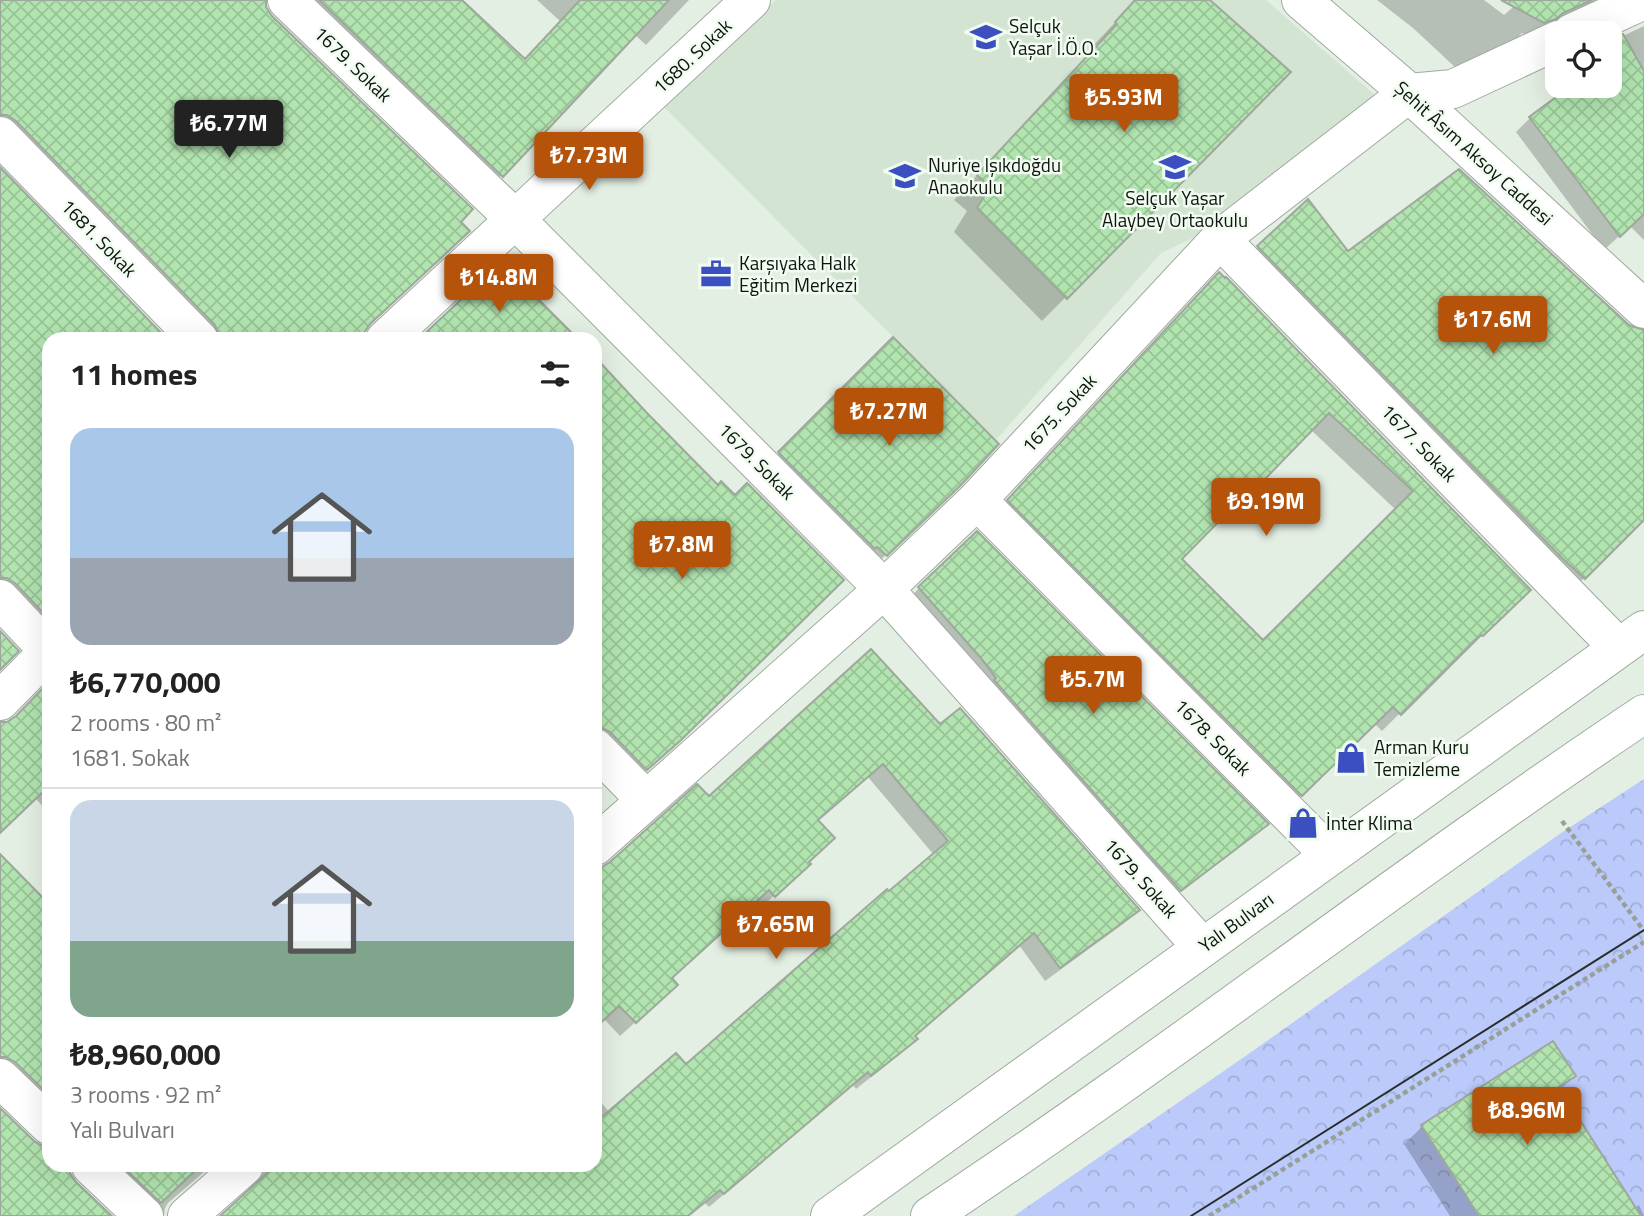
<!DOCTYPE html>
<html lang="en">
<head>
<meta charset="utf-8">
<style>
	:root { --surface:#fff; --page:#f2f2f2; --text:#222; --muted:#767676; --line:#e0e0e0; --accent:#b45309 }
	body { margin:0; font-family:"Titillium Web",sans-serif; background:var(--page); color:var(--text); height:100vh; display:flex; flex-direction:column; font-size:26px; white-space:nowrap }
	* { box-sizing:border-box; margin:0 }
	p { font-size:23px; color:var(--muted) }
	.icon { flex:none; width:38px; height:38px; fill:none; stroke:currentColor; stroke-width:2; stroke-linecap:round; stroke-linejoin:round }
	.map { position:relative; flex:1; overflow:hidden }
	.side { position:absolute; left:42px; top:332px; width:560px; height:840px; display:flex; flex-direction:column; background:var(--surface); border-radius:21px; box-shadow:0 7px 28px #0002 }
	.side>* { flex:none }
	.controls { position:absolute; left:1545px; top:21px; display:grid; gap:14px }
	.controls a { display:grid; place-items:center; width:77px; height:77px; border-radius:14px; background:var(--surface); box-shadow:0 7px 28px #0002; font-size:35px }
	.price { position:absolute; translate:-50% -60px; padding:0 16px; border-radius:7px; background:var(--accent); color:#fff; font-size:23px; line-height:46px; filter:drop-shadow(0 2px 4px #0008) }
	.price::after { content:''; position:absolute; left:50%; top:42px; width:21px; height:16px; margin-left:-10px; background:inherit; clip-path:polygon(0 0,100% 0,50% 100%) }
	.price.selected { background:#222; color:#fff }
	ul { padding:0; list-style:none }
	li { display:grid; align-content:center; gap:14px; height:371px; padding:0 28px }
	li+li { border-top:2px solid var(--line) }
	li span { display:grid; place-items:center; height:217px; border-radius:21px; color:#555 }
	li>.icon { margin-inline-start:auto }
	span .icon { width:126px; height:126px; fill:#fffc; stroke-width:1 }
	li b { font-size:30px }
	h2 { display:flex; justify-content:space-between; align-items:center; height:84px; padding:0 28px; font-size:30px }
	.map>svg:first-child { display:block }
	.built { fill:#d4e4d3 }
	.park { fill:url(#park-crowns) }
	.shadow { fill:#0003; fill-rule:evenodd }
	.building { fill:url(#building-cross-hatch); stroke:#9ea89d; stroke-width:2; fill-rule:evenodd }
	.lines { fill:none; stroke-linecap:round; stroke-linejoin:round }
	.street-casing { stroke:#a0aaa0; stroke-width:40 }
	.primary-casing { stroke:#a0aaa0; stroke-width:40 }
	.path { stroke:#979f96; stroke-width:4.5; stroke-dasharray:5 3.5; stroke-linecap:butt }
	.street { stroke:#fff; stroke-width:38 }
	.primary { stroke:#fff; stroke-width:38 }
	.tram { stroke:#2a2e2a; stroke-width:2 }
	.labels { text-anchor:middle; stroke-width:5; stroke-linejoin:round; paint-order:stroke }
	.poi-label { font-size:19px; fill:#101310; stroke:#f1fcf0; text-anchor:start }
	.street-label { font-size:19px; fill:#101310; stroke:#f1fcf0 }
</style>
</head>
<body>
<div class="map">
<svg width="1644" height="1216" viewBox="0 0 1644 1216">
	<defs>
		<pattern id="park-crowns" width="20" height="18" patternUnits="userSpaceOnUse" patternTransform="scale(1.75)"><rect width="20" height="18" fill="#bbcafb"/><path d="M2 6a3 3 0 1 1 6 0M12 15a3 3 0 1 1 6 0" fill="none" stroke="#a0add6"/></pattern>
		<pattern id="building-cross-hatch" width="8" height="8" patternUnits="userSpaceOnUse" patternTransform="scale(1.75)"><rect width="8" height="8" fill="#b2e4b0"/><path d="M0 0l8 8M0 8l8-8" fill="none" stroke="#98c396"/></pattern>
	</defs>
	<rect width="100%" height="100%" fill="#e4efe3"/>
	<path class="built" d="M776 0H1266L1376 96 1191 239 1161 253 996 440 657 100Z"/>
	<path class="park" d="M1644 779V1216H1014L1247 1055 1561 833Z"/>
	<path class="shadow" d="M0 0H264L367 326 362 340H201L0 134Z
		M289 0H459L525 61 561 22 537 0H689L646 45 634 34 487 190Z
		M1136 0H1207L1289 72 1042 321 954 232 967 211 954 200 1094 49 1092 47Z
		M1377 0H1484L1504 15 1521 0H1606L1528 36 1522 33 1514 41 1456 68 1413 28Z
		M1644 26V240L1630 226 1604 250 1516 132 1530 118 1574 86H1610V42Z
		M0 170 49 340V648L0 597Z
		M1258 247 1347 254 1644 332V518L1567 595 1242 264Z
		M1201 292 1529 590 1464 653 1462 651 1382 731 1374 723 1284 813 991 518ZM1311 430 1396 510 1263 642 1179 559 1216 522 1218 524Z
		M893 340 940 503 867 573 760 472Z
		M595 361 663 755 632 783 595 746Z
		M977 533 1266 824 1253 837 1167 902 906 601Z
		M49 683V813L35 798 0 831V724H6L15 719Z
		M940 726 1138 910 1123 924 1045 981 1019 945 914 1037 916 1039 901 1053 856 1089 853 1085 709 1207 705 1203 689 1216H223L251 1190 252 1176 246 1166H595V1095L610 1113 685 1066 934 855 868 777 817 821 833 838 759 910 754 903 670 978 661 999 620 1036 604 1019 595 1027V869H599L708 798Z
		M0 857 49 907V1123L0 1076Z
		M1553 1044 1574 1076 1559 1091 1634 1209 1639 1205 1644 1216H1450L1404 1144 1422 1127Z
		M93 1166H211L168 1203 165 1208 164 1216H146Z"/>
	<path class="building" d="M0 0H266V7L272 16 473 209 461 222 470 231 370 324 364 333V340H220L215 325 16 121 7 115H0Z
		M319 0H462L525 59 580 0H669L503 177Z
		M1135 0H1210L1291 72 1067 299 977 208 990 187 977 175 1117 24 1115 22Z
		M1501 0H1592L1563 13 1556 19 1544 23Z
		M1623 34 1644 71V214L1620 237 1529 117 1571 86H1610V40Z
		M0 167 168 340H49V619L16 584 7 578H0Z
		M1459 169 1629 325 1644 330V520L1585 579 1563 559 1257 246 1308 199 1348 251Z
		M501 262 579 340H418Z
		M1219 272 1225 278 1226 277 1531 590 1483 636 1481 635 1401 715 1393 707 1302 796 1007 500ZM1329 413 1413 491 1263 640 1182 559 1235 505 1237 508Z
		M893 337 999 444 961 485 887 556 877 547 875 549 778 452Z
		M595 357 647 413 718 485 721 481 735 495 747 483 844 580 680 741 647 770 610 732 601 727H595Z
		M977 531 1269 824 1181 891 994 680 996 678 980 657 918 587Z
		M0 631 19 651 0 670Z
		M871 649 940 724 960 708 1140 910 1060 968 1034 933 915 1036 918 1039 871 1076 868 1072 724 1194 720 1190 688 1216H220L275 1166H595V1123L676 1053 686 1064 887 889 889 891 948 841 883 764 818 820 835 838 809 862 811 864 775 897 769 890 672 978 678 985 636 1023 619 1006 595 1028V871L610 862 697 784 709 796Z
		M49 682V786L0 833V722H7L16 716Z
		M0 854 49 904V1095L15 1062 6 1057H0Z
		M1553 1041 1576 1076 1559 1087 1641 1216H1479L1421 1125Z
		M0 1108 34 1141 43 1146H49V1166H70V1173L76 1182 112 1216H0Z
		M122 1166H200L161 1203Z"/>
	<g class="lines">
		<defs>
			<path id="street" d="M287 0 516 220 884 589 1202 947
				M1301 0 1409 93 1644 309
				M1572 33 1644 0
				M0 136 199 340
				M1220 239 1618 647
				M385 340 751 0
				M977 500 1330 855
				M0 599 49 651
				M0 701 49 651
				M595 748 646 800
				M595 846 884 589 977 500 1220 239 1409 93 1453 89 1558 40
				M0 1078 49 1125
				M91 1166 144 1216
				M187 1216 244 1166"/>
			<path id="primary" d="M830 1216 1644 630
				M930 1216C1173 1055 1402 876 1644 714"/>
		</defs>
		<use href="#street" class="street-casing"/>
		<use href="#primary" class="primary-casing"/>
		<path class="path" d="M1562 821 1644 931
			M1209 1216 1644 942"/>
		<use href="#street" class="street"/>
		<use href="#primary" class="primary"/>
		<path class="tram" d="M1191 1216 1644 930"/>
	</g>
	<defs>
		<symbol id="school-bare" viewBox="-9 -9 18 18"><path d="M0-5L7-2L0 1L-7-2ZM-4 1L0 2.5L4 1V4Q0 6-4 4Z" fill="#3b4fc1" stroke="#f1fcf0" stroke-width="2.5" paint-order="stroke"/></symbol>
		<symbol id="office-bare" viewBox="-9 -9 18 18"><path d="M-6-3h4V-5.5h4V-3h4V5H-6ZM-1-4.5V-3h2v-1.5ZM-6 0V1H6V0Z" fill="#3b4fc1" stroke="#f1fcf0" stroke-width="2.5" paint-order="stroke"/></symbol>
		<symbol id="shop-bare" viewBox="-9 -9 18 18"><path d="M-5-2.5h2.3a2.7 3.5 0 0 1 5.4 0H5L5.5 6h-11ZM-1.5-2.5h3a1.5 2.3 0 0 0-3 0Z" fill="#3b4fc1" stroke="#f1fcf0" stroke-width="2.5" paint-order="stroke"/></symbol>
	</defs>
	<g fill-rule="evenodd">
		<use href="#school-bare" x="964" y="15" width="44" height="44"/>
		<use href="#school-bare" x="1153" y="145" width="44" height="44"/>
		<use href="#school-bare" x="883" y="154" width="44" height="44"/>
		<use href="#office-bare" x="694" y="252" width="44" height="44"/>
		<use href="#shop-bare" x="1329" y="736" width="44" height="44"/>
		<use href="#shop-bare" x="1281" y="801" width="44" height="44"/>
	</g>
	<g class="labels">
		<g class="poi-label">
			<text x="1009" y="33">Selçuk<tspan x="1009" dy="22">Yaşar İ.Ö.O.</tspan></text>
			<text x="928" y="172">Nuriye Işıkdoğdu<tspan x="928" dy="22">Anaokulu</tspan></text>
			<text x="1175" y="205" text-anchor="middle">Selçuk Yaşar<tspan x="1175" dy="22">Alaybey Ortaokulu</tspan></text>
			<text x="739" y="270">Karşıyaka Halk<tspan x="739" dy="22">Eğitim Merkezi</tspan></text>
			<text x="1374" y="754">Arman Kuru<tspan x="1374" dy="22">Temizleme</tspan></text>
			<text x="1326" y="830">İnter Klima</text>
		</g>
		<g class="street-label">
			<text transform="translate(692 56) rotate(-43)" y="7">1680. Sokak</text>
			<text transform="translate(353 64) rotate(44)" y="7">1679. Sokak</text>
			<text transform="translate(1474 153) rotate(42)" y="7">Şehit Âsım Aksoy Caddesi</text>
			<text transform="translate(99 238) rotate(46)" y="7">1681. Sokak</text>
			<text transform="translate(1059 413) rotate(-47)" y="7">1675. Sokak</text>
			<text transform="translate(1419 443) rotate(46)" y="7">1677. Sokak</text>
			<text transform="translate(757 461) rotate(45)" y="7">1679. Sokak</text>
			<text transform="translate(1213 737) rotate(45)" y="7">1678. Sokak</text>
			<text transform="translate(1141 878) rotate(48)" y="7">1679. Sokak</text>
			<text transform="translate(1236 922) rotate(-36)" y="7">Yalı Bulvarı</text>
		</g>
	</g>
</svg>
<div class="controls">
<a><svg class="icon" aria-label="locate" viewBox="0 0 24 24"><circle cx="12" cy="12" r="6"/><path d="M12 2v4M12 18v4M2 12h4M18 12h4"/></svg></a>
</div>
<b class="price" style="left:1124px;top:134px">₺5.93M</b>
<b class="price selected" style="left:229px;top:160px">₺6.77M</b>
<b class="price" style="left:589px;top:192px">₺7.73M</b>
<b class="price" style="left:499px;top:314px">₺14.8M</b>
<b class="price" style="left:1493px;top:356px">₺17.6M</b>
<b class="price" style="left:889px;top:448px">₺7.27M</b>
<b class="price" style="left:1266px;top:538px">₺9.19M</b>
<b class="price" style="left:682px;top:581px">₺7.8M</b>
<b class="price" style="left:1093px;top:716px">₺5.7M</b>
<b class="price" style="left:776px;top:961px">₺7.65M</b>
<b class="price" style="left:1527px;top:1147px">₺8.96M</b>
<section class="side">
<h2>11 homes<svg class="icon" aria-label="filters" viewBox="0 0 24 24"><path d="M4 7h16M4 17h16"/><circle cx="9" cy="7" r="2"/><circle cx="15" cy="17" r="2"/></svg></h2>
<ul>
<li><span style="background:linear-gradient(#a9c7e8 60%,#9aa5b1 0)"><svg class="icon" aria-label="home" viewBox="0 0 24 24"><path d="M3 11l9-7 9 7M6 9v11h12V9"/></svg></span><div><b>₺6,770,000</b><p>2 rooms · 80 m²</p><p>1681. Sokak</p></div></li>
<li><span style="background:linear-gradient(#c9d6e8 65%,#7fa58c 0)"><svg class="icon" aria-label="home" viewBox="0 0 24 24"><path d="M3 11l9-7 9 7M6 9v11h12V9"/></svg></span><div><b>₺8,960,000</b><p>3 rooms · 92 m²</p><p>Yalı Bulvarı</p></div></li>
</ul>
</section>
</div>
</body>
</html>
